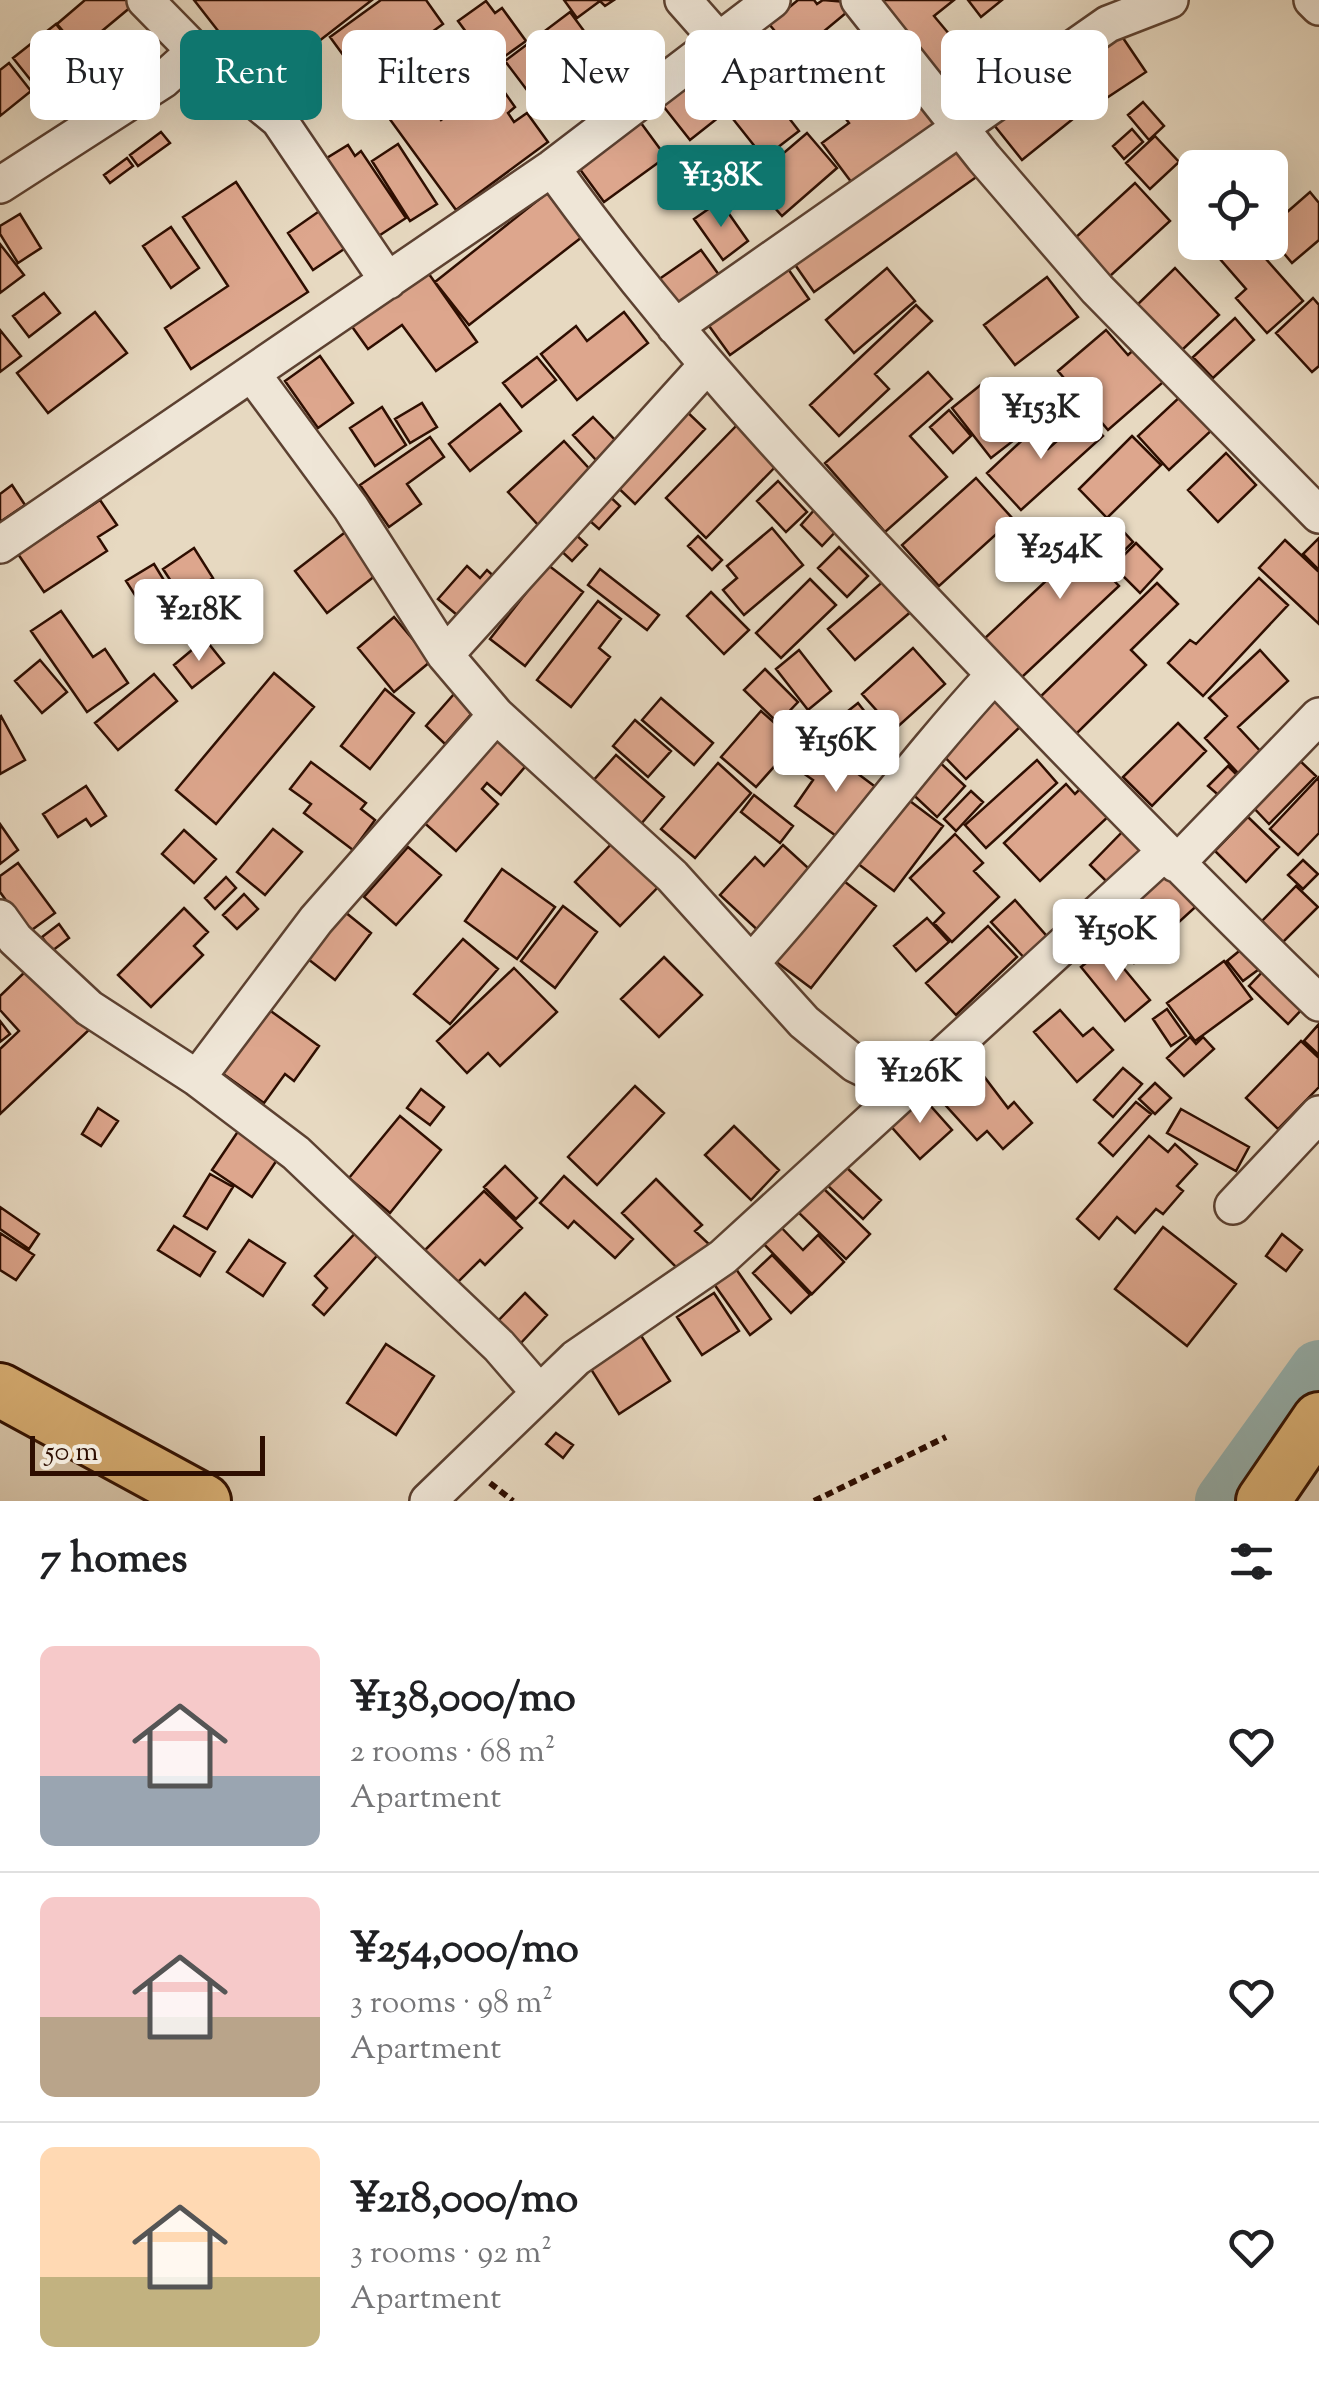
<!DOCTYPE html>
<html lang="en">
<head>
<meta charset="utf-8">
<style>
	:root { --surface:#fff; --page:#f6f6f6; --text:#202124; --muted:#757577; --line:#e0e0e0; --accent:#0f766e }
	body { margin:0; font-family:"Sorts Mill Goudy",serif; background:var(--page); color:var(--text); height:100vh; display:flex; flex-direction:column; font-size:38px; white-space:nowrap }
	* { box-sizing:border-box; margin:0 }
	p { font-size:32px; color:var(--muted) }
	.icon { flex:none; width:55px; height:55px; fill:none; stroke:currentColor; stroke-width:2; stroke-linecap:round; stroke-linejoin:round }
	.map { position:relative; height:1501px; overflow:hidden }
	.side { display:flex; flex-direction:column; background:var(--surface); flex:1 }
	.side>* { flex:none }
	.hud { position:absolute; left:30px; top:30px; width:1260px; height:90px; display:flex; gap:20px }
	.controls { position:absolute; left:1178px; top:150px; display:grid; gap:20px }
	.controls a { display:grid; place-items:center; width:110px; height:110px; border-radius:15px; background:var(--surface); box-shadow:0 10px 40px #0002; font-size:50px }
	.scale { position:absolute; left:30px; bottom:25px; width:235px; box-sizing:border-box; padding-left:10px; border:5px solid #2e0e01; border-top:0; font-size:28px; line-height:35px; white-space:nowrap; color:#2e0e01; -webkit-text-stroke:8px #efe6d7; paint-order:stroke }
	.price { position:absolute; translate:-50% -85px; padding:0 22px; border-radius:10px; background:#fff; color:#222; font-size:32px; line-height:65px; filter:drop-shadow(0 2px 5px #0008) }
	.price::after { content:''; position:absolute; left:50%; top:60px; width:30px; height:22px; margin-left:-15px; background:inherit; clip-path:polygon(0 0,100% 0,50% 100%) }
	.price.on { background:var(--accent); color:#fff }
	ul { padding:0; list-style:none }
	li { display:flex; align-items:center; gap:30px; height:250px; padding:0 40px }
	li+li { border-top:2px solid var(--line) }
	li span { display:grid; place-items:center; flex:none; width:280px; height:200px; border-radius:15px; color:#555 }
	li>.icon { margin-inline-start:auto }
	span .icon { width:120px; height:120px; fill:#fffc; stroke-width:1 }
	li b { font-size:42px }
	h2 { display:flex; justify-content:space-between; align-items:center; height:120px; padding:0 40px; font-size:42px }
	.pill { padding:0 35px; border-radius:15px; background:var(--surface); box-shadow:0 10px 40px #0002; font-size:35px; line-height:90px }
	.pill.on { background:var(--accent); color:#fff }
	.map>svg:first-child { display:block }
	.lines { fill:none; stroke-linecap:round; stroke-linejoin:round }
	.river { stroke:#98b9b9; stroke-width:58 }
	.building { fill:#dda68d; stroke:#2e0e01; stroke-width:2.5 }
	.minor-casing { stroke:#5c4131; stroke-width:40 }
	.primary-casing { stroke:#2e0e01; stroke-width:58 }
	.path { stroke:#2e0e01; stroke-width:6; stroke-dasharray:8 5; stroke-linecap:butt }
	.minor { stroke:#efe6d7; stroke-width:35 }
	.primary { stroke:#e4bc80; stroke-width:52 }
</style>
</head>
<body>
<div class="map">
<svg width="1319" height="1501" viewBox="0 0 1319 1501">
	<rect width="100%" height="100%" fill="#e7d9c1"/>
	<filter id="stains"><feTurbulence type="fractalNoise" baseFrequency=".002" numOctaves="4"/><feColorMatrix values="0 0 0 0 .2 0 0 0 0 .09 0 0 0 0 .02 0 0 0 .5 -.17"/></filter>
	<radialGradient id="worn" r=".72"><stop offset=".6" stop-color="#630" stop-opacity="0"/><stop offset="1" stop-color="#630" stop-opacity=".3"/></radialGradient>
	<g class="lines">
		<path class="river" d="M1224 1501 1319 1369"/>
	</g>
	<path class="building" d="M85 0H127L132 6 102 31 130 64 107 83 57 24Z
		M194 0H372L261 86Z
		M381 0H426L443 24 396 58 441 120 470 99 440 57 466 38 515 107 508 113 514 122 527 113 548 142 456 210 330 37Z
		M564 0H614L605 6 600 1 577 18Z
		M798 0H814L817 4 823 0 858 3 811 42 805 35 789 48 769 24Z
		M879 0H954L934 16 965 53 939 74Z
		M968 0H1002L981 17Z
		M486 1 495 13 502 8 526 41 491 66 458 21Z
		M570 12 598 50 533 98 505 61Z
		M56 24 80 54 37 88 13 58Z
		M1121 35 1146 72 1102 101 1077 64Z
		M879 42 940 123 855 187 822 143 849 123 821 86Z
		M733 45 762 83 690 140 660 102Z
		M9 63 31 91 0 116V70Z
		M1056 75 1084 110 1022 160 994 125Z
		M768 91 799 131 764 158 733 119Z
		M1143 102 1164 126 1149 140 1128 115Z
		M641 123 666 157 604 202 579 168Z
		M1132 129 1143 142 1124 159 1113 146Z
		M161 132 170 143 138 166 130 155Z
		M807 133 837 168 782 216 751 181Z
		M1155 136 1179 162 1150 189 1126 163Z
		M398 144 437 204 410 221 372 161Z
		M348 145 355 156 361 151 406 218 374 239 322 161Z
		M963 146 982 173 814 292 789 256Z
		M127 158 133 166 110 183 104 175Z
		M236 182 308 292 191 369 165 328 228 286 183 217Z
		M1135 183 1170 221 1109 277 1074 239Z
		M1310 192 1319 203V240L1292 263 1270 237V227Z
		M547 193 582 237 469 325 435 282Z
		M720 201 748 241 723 260 694 219Z
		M328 205 353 243 313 270 288 233Z
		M20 214 41 248 18 263 0 234V226Z
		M171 227 199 268 171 288 143 246Z
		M1222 242H1251L1303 301 1267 333 1236 298 1246 289 1213 251Z
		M0 244 24 275 0 293Z
		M701 250 722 279 676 312 655 282Z
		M784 263 809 299 730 355 704 319Z
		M424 267 477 342 436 371 402 325 368 349 348 321Z
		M887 268 915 301 854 353 826 320Z
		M1175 268 1219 315 1181 351 1137 305Z
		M1047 277 1078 317 1015 365 984 325Z
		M44 293 60 313 29 337 13 316Z
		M1313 298 1319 305V366L1312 372 1276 333Z
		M916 305 932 321 875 374 889 389 839 436 810 405Z
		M95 312 127 353 48 413 17 373Z
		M624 312 648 343 577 400 541 354 576 326 587 341Z
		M1235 318 1254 340 1213 378 1193 357Z
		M0 330 21 356 0 372Z
		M1106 330 1128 355 1140 344 1169 377 1108 430 1058 371Z
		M320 356 353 403 318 428 285 381Z
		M537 357 556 380 522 407 503 383Z
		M928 372 952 399 910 436 947 477 885 532 825 463Z
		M988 379 1027 430 991 458 952 408Z
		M1183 394 1214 428 1169 470 1138 436Z
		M422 403 437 427 410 443 395 419Z
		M500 404 521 431 470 471 449 444Z
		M382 407 406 445 375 466 350 428Z
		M682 407 705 429 635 504 611 481Z
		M949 410 971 436 953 453 930 427Z
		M1085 416 1103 436 1021 510 987 473 1032 431 1048 449Z
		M593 417 616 441 596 460 573 435Z
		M739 423 779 463 706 538 666 498Z
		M1132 436 1161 465 1107 518 1079 489Z
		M430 437 444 457 407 484 421 504 389 527 360 485Z
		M564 441 595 475 539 526 508 492Z
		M1226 453 1256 485 1218 522 1188 490Z
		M976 478 1013 519 939 586 902 545Z
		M778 481 807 512 786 532 757 501Z
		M12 485 25 505 0 522V494Z
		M604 491 620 506 599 529 582 514Z
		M100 500 117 525 98 537 107 551 44 592 18 554Z
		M816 508 838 529 822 546 801 525Z
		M1112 519 1133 542 1104 570 1119 586 1021 678 984 639Z
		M772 528 803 565 744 615 723 590 737 578 727 566Z
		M348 530 380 572 327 613 295 571Z
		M572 531 587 545 572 561 558 548Z
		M698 536 722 560 712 570 688 546Z
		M1319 538V570L1303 554Z
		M1285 540 1319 572V624L1259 568Z
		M1136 543 1162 569 1140 593 1113 566Z
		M839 547 868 576 847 597 818 568Z
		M194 548 213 578 182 598 163 569Z
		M154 564 176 600 149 617 126 581Z
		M548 565 583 592 525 666 490 639Z
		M467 566 480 578 487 570 498 580 463 620 438 599Z
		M600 569 659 615 647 630 588 585Z
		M887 578 914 609 855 660 828 629Z
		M1259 578 1288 605 1203 696 1168 663 1190 640 1196 644Z
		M810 579 836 605 781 658 756 633Z
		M1157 583 1178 604 1131 650 1146 665 1074 736 1038 699Z
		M711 592 749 630 724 654 687 616Z
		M598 601 621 619 599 648 610 657 571 707 537 680Z
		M61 611 93 657 105 649 128 683 87 712 31 631Z
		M394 617 431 661 394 692 358 648Z
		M205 639 224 663 192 688 174 665Z
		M913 648 945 684 894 730 862 694Z
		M799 650 831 691 808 710 776 669Z
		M1260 650 1288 681 1238 727 1262 753 1239 774 1205 738 1227 716 1209 698Z
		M40 660 67 692 42 713 15 681Z
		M765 669 798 702 778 723 744 690Z
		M274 673 314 707 216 824 176 790Z
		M154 674 177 701 118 750 95 723Z
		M385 689 414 713 370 769 341 746Z
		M995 690 1026 721 966 779 935 747Z
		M454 694 473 712 445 744 426 726Z
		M661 698 713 743 694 765 642 720Z
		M858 703 880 731 850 755 828 727Z
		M761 711 796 742 756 787 721 757Z
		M1 716 25 760 0 774V717Z
		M812 718 830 738 814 753 795 733Z
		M635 720 671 751 648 777 613 746Z
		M1178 723 1206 751 1152 806 1123 777Z
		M498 733 530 761 501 795 487 783 482 789 498 804 456 851 421 820Z
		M822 747 881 791 843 841 795 806 813 780 803 773Z
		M616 755 664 797 641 824 592 782Z
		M933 756 965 786 937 817 904 786Z
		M1297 758 1316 776 1269 824 1251 805Z
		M1037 760 1057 783 986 848 965 825Z
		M311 762 366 803 361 809 375 820 353 850 304 813 311 804 290 789Z
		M718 763 751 793 695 858 661 829Z
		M1228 766 1242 780 1223 799 1208 786Z
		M1319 777V833L1298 855 1270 829Z
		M1066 784 1075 794 1085 784 1112 813 1040 881 1004 843Z
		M86 786 106 816 91 826 86 819 58 837 43 814Z
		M971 791 983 802 956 831 944 819Z
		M754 795 793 826 780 843 741 812Z
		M902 795 943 826 894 891 853 860Z
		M1248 817 1279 847 1246 882 1215 851Z
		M0 824 18 850 0 864Z
		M1128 826 1150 848 1112 887 1090 865Z
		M273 829 302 852 265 895 237 872Z
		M184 830 216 859 194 883 162 854Z
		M955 834 983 863 974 871 999 897 952 942 934 923 944 913 910 878Z
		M618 837 664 881 620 926 575 882Z
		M783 845 818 877 764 936 720 895 755 857 764 866Z
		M408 847 441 875 396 925 364 897Z
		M1303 860 1318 874 1303 889 1288 875Z
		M18 863 55 913 29 932 0 892V876Z
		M1170 866 1202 901 1134 963 1102 928Z
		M502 869 555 907 517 959 465 921Z
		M226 877 236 888 215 909 205 898Z
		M840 878 876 906 811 988 775 961Z
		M1296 886 1318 907 1283 942 1262 921Z
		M244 894 258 909 237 929 223 915Z
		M1015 900 1052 942 1029 963 991 922Z
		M563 906 597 932 555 988 521 961Z
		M184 908 208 932 194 946 203 955 151 1007 118 975Z
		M345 912 371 933 335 980 308 959Z
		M927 918 949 942 916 971 894 946Z
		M59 924 69 938 52 951 42 937Z
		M988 926 1017 957 956 1015 926 983Z
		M463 939 498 969 450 1024 414 994Z
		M1249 943 1266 964 1243 981 1227 961Z
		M1106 947 1150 1000 1125 1021 1081 967Z
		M664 957 702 995 659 1037 621 999Z
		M1224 961 1252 999 1195 1041 1167 1003Z
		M31 966 91 1028 0 1114V1049L19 1031 0 1010V996Z
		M1267 967 1306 1005 1288 1024 1249 986Z
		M514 968 557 1012 500 1066 488 1053 467 1073 437 1041Z
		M268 1009 319 1046 294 1081 285 1074 264 1103 222 1073Z
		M1167 1009 1186 1036 1171 1046 1153 1019Z
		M1060 1010 1083 1036 1093 1028 1113 1050 1077 1082 1034 1032Z
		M0 1021 10 1034 0 1042Z
		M1319 1024V1055L1304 1041Z
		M1190 1037 1196 1044 1203 1037 1214 1049 1184 1076 1167 1058Z
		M1301 1041 1319 1058V1087L1278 1129 1246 1098Z
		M967 1054 1008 1108 1014 1102 1032 1123 1003 1149 987 1131 977 1140 930 1088Z
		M1123 1068 1142 1084 1113 1117 1094 1100Z
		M1155 1083 1171 1098 1155 1114 1139 1099Z
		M635 1086 664 1113 597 1185 568 1157Z
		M421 1089 444 1107 430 1125 407 1108Z
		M920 1094 952 1130 920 1159 888 1123Z
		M1136 1102 1151 1114 1113 1156 1099 1143Z
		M98 1108 118 1121 101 1146 82 1134Z
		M1181 1109 1249 1147 1236 1171 1167 1133Z
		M400 1116 441 1150 390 1213 349 1178Z
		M243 1124 283 1151 252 1197 212 1170Z
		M734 1126 779 1170 751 1200 705 1155Z
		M1149 1136 1168 1152 1175 1144 1197 1164 1177 1186 1183 1191 1163 1214 1156 1209 1135 1233 1117 1217 1099 1239 1077 1219Z
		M505 1166 537 1198 516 1219 484 1187Z
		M845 1166 881 1200 863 1219 827 1185Z
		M210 1174 233 1187 207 1229 184 1216Z
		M564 1176 633 1239 615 1258 574 1221 568 1228 540 1203Z
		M656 1179 702 1225 695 1231 711 1246 683 1274 622 1213Z
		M822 1187 870 1234 846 1259 798 1212Z
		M484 1191 522 1228 485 1265 480 1260 456 1284 424 1251Z
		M0 1207 39 1234 29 1249 0 1229Z
		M776 1222 803 1250 818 1235 844 1262 812 1294 759 1239Z
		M174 1226 215 1252 200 1276 158 1250Z
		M361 1227 383 1249 324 1315 313 1305 327 1288 315 1276Z
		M1163 1227 1236 1284 1187 1346 1115 1289Z
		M0 1233 34 1255 16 1280 0 1270Z
		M1282 1234 1302 1250 1286 1271 1266 1256Z
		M249 1240 285 1263 263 1296 227 1272Z
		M772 1255 810 1295 791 1313 753 1273Z
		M736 1269 771 1319 750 1335 714 1284Z
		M525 1293 547 1315 519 1345 496 1323Z
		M714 1293 739 1331 702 1355 677 1317Z
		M640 1334 670 1381 619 1414 589 1366Z
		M386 1344 434 1376 396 1435 347 1403Z
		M556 1433 573 1445 563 1458 546 1444Z"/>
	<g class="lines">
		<defs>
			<path id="minor" d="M145 0 195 51 279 120 388 281
				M683 0 721 43
				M859 0 984 158 1097 289 1319 515
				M1312 0 1319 7
				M552 168C666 327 797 468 932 609 1059 743 1187 875 1319 1003
				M0 185 163 80 195 51
				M675 327 1108 24 1170 0
				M253 375 351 508 445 655 496 715 672 876 804 1022 855 1064 906 1089
				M0 545 552 168 772 0
				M445 655 707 365
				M1176 864 1319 716
				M0 918 15 939 89 1008 197 1078 296 1153 499 1346 538 1391
				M751 963C836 870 908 768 994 675
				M197 1078 316 920 496 715
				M1233 1206 1319 1114
				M428 1501 576 1358 723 1257 1164 853"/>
			<path id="primary" d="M0 1390 204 1501
				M1263 1501 1319 1419"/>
		</defs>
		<use href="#minor" class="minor-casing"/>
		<use href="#primary" class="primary-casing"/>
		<path class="path" d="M490 1483 513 1501
			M814 1501 946 1437"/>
		<use href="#minor" class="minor"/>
		<use href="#primary" class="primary"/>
	</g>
	<rect width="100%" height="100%" filter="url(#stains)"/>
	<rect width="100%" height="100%" fill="url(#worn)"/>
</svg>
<div class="controls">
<a><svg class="icon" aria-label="locate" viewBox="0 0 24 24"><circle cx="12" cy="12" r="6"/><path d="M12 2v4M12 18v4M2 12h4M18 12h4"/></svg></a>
</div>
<div class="scale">50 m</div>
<b class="price on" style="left:721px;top:230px">¥138K</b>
<b class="price" style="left:1041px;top:462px">¥153K</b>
<b class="price" style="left:1060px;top:602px">¥254K</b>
<b class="price" style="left:199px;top:664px">¥218K</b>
<b class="price" style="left:836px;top:795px">¥156K</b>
<b class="price" style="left:1116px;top:984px">¥150K</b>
<b class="price" style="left:920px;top:1126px">¥126K</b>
<div class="hud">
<a class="pill">Buy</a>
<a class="pill on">Rent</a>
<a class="pill">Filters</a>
<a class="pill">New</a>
<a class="pill">Apartment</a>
<a class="pill">House</a>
</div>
</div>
<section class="side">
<h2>7 homes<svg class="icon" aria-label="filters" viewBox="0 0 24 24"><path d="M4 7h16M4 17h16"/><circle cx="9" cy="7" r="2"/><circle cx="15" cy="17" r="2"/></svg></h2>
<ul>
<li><span style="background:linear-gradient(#f6c9c9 65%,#9aa5b1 0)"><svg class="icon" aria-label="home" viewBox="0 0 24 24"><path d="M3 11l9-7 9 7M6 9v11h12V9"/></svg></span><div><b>¥138,000/mo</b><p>2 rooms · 68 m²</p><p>Apartment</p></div><svg class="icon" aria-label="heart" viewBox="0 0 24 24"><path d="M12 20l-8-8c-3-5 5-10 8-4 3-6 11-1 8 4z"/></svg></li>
<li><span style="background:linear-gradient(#f6c9c9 60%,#b9a48a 0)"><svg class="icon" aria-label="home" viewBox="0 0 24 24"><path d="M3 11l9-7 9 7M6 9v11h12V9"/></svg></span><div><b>¥254,000/mo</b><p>3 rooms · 98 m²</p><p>Apartment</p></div><svg class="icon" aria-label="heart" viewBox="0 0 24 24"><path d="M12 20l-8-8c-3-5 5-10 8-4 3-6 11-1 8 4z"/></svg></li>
<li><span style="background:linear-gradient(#ffd9b3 65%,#c2b280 0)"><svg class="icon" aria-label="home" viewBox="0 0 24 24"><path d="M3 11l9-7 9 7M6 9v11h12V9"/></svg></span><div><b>¥218,000/mo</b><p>3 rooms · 92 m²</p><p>Apartment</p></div><svg class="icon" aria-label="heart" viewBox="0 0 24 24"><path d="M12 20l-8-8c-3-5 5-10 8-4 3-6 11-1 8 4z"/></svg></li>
</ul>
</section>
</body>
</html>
